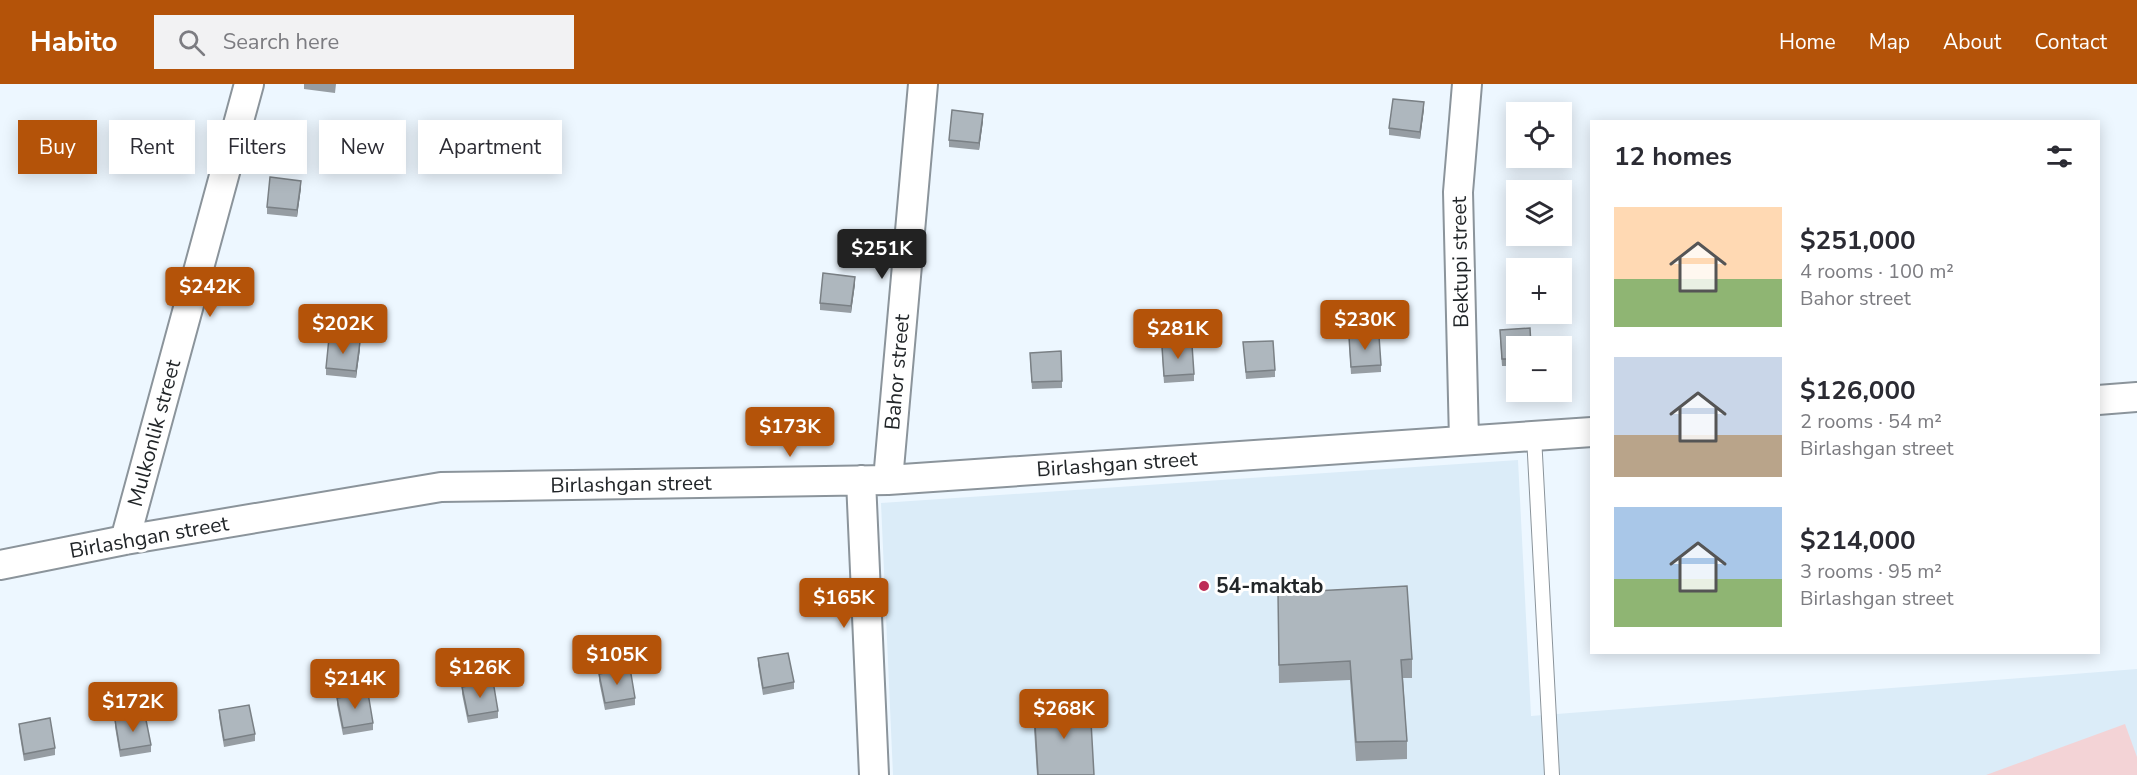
<!DOCTYPE html>
<html lang="en">
<head>
<meta charset="utf-8">
<style>
	:root { --surface:#fff; --page:#f2f2f3; --text:#2b2b33; --muted:#7c7c81; --accent:#b45309 }
	body { margin:0; font-family:"Nunito Sans",sans-serif; background:var(--page); color:var(--text); height:100vh; display:flex; flex-direction:column; font-size:22px; white-space:nowrap }
	* { box-sizing:border-box; margin:0 }
	p { font-size:20px; color:var(--muted) }
	.icon { flex:none; width:33px; height:33px; fill:none; stroke:currentColor; stroke-width:2; stroke-linecap:round; stroke-linejoin:round }
	.map { position:relative; flex:1; overflow:hidden }
	.side { position:absolute; left:1590px; top:36px; width:510px; height:534px; display:flex; flex-direction:column; background:var(--surface); border-radius:0px; box-shadow:0 3px 15px #0003 }
	.side>* { flex:none }
	.top-card { position:absolute; left:18px; top:36px; width:570px; height:54px; display:flex; gap:12px }
	.tools { position:absolute; left:1506px; top:18px; display:grid; gap:12px }
	.tools a { display:grid; place-items:center; width:66px; height:66px; border-radius:0px; background:var(--surface); box-shadow:0 3px 15px #0003; font-size:30px }
	.price { position:absolute; translate:-50% -51px; padding:0 14px; border-radius:6px; background:var(--accent); color:#fff; font-size:20px; line-height:39px; filter:drop-shadow(0 2px 3px #0008) }
	.price::after { content:''; position:absolute; left:50%; top:36px; width:18px; height:14px; margin-left:-9px; background:inherit; clip-path:polygon(0 0,100% 0,50% 100%) }
	.price.current { background:#222; color:#fff }
	ul { padding:0; list-style:none }
	li { display:flex; align-items:center; gap:18px; height:150px; padding:0 24px }
	li span { display:grid; place-items:center; flex:none; width:168px; height:120px; border-radius:0px; color:#555 }
	li>.icon { margin-inline-start:auto }
	span .icon { width:72px; height:72px; fill:#fffc; stroke-width:1 }
	li b { font-size:26px }
	h2 { display:flex; justify-content:space-between; align-items:center; height:72px; padding:0 24px; font-size:26px }
	.tag { padding:0 21px; border-radius:0px; background:var(--surface); box-shadow:0 3px 15px #0003; font-size:21px; line-height:54px }
	.tag.current { background:var(--accent); color:#fff }
	header { display:flex; align-items:center; gap:36px; box-sizing:border-box; height:84px; padding:0 30px; background:var(--accent); color:#fff }
	header strong { font-size:28px }
	nav { display:flex; gap:33px; margin-inline-start:auto; font-size:21px }
	.search { width:420px; height:54px; background:var(--page); display:flex; align-items:center; gap:15px; box-sizing:border-box; padding:0 21px; border-radius:0px; color:var(--muted); font-size:22px }
	.map>svg:first-child { display:block }
	.built { fill:#dbecf8 }
	.green { fill:#f3d3d6 }
	.lines { fill:none; stroke-linecap:round; stroke-linejoin:round }
	.lane-casing { stroke:#8b949b; stroke-width:16 }
	.street-casing { stroke:#8b949b; stroke-width:32 }
	.lane { stroke:#fff; stroke-width:14 }
	.street { stroke:#fff; stroke-width:28 }
	.wall { fill:#969da3 }
	.shaded-wall { fill:#7a8085 }
	.building { fill:#aeb7be; stroke:#7a8085; stroke-width:1.5 }
	.poi-dot { fill:#bd2d56; stroke:#fff; stroke-width:2 }
	.labels { text-anchor:middle; stroke-width:6; stroke-linejoin:round; paint-order:stroke }
	.street-label { font-size:21px; fill:#222629; stroke:#fff }
	.poi-label { font-size:21px; font-weight:bold; fill:#222629; stroke:#fff; text-anchor:start }
</style>
</head>
<body>
<header>
<strong>Habito</strong>
<div class="search"><svg class="icon" aria-label="search" viewBox="0 0 24 24"><circle cx="10" cy="10" r="6"/><path d="M15 15l6 6"/></svg>Search here</div>
<nav><a>Home</a><a>Map</a><a>About</a><a>Contact</a></nav>
</header>
<div class="map">
<svg width="2137" height="691" viewBox="0 0 2137 691">
	<rect width="100%" height="100%" fill="#edf7ff"/>
	<path class="built" d="M1518 376 1531 632 2137 585V691H893L881 419Z"/>
	<path class="green" d="M2125 640 2137 673V691H1986Z"/>
	<g class="lines">
		<defs>
			<path id="lane" d="M1534 352 1552 691"/>
			<path id="street" d="M2098 316 2137 313
				M1464 356 1458 108 1467 0
				M861 396 874 691
				M888 396 923 0
				M125 456 249 0
				M0 481 125 456 441 403 888 396 1592 348"/>
		</defs>
		<use href="#lane" class="lane-casing"/>
		<use href="#street" class="street-casing"/>
		<use href="#lane" class="lane"/>
		<use href="#street" class="street"/>
	</g>
	<path class="wall" d="M304 0H336L335 9 304 5Z
		M1424 25 1420 55 1389 51V44Z
		M983 37 979 66 949 63V56Z
		M301 104 297 133 267 130V123Z
		M855 200 851 229 820 226V219Z
		M1500 253 1516 262V282H1502Z
		M1243 258 1275 286V293L1246 295Z
		M1349 260 1381 281V288L1351 290Z
		M360 265 356 294 326 291V284Z
		M1162 270 1194 290V297L1164 299Z
		M1030 276 1062 297V304L1032 305Z
		M1278 527 1412 575V594H1403L1407 657V675L1356 677 1350 596 1279 599Z
		M758 574 794 598V605L763 611 758 581Z
		M599 590 635 614V621L605 626 599 597Z
		M462 603 498 627V634L468 639 462 610Z
		M337 614 373 639V646L343 651 337 621Z
		M1034 623 1094 691H1037L1034 645Z
		M219 626 255 650V657L224 663 219 633Z
		M115 636 151 661V668L120 673 115 643Z
		M19 640 55 664V671L24 677 19 647Z"/>
	<path class="shaded-wall" d="M1424 18V25L1420 55V48Z
		M983 30V37L979 66V59Z
		M301 97V104L297 133V126Z
		M855 193V200L851 229V222Z
		M360 258V265L356 294V287Z"/>
	<path class="building" d="M1393 15 1424 18 1420 48 1389 44Z
		M952 26 983 30 979 59 949 56Z
		M270 93 301 97 297 126 267 123Z
		M823 189 855 193 851 222 820 219Z
		M1530 244 1531 262H1516V275H1502L1500 246Z
		M1379 252 1381 281 1351 283 1349 253Z
		M329 254 360 258 356 287 326 284Z
		M1273 257 1275 286 1246 288 1243 258Z
		M1192 261 1194 290 1164 292 1162 263Z
		M1061 267 1062 297 1032 298 1030 269Z
		M1407 502 1412 575 1401 576 1407 657 1356 658 1350 577 1279 581 1278 509Z
		M788 569 794 598 763 604 758 574Z
		M630 584 635 614 605 619 599 590Z
		M493 597 498 627 468 632 462 603Z
		M368 609 373 639 343 644 337 614Z
		M1090 620 1094 691H1038L1034 623Z
		M249 621 255 650 224 656 219 626Z
		M145 631 151 661 120 666 115 636Z
		M50 634 55 664 24 670 19 640Z"/>
	<circle class="poi-dot" cx="1204" cy="502" r="6"/>
	<g class="labels">
		<g class="street-label">
			<text transform="translate(1460 178) rotate(-91)" y="7">Bektupi street</text>
			<text transform="translate(897 288) rotate(-85)" y="7">Bahor street</text>
			<text transform="translate(154 349) rotate(-75)" y="7">Mulkonlik street</text>
			<text transform="translate(1117 380) rotate(-4)" y="7">Birlashgan street</text>
			<text transform="translate(631 400) rotate(-1)" y="7">Birlashgan street</text>
			<text transform="translate(149 453) rotate(-10)" y="7">Birlashgan street</text>
		</g>
		<g class="poi-label">
			<text x="1216" y="509">54-maktab</text>
		</g>
	</g>
</svg>
<div class="tools">
<a><svg class="icon" aria-label="locate" viewBox="0 0 24 24"><circle cx="12" cy="12" r="6"/><path d="M12 2v4M12 18v4M2 12h4M18 12h4"/></svg></a>
<a><svg class="icon" aria-label="layers" viewBox="0 0 24 24"><path d="M12 4l9 5-9 5-9-5zM3 14l9 5 9-5"/></svg></a>
<a>+</a>
<a>−</a>
</div>
<b class="price current" style="left:882px;top:196px">$251K</b>
<b class="price" style="left:210px;top:234px">$242K</b>
<b class="price" style="left:1365px;top:267px">$230K</b>
<b class="price" style="left:343px;top:271px">$202K</b>
<b class="price" style="left:1178px;top:276px">$281K</b>
<b class="price" style="left:790px;top:374px">$173K</b>
<b class="price" style="left:844px;top:545px">$165K</b>
<b class="price" style="left:617px;top:602px">$105K</b>
<b class="price" style="left:480px;top:615px">$126K</b>
<b class="price" style="left:355px;top:626px">$214K</b>
<b class="price" style="left:133px;top:649px">$172K</b>
<b class="price" style="left:1064px;top:656px">$268K</b>
<div class="top-card">
<a class="tag current">Buy</a>
<a class="tag">Rent</a>
<a class="tag">Filters</a>
<a class="tag">New</a>
<a class="tag">Apartment</a>
</div>
<section class="side">
<h2>12 homes<svg class="icon" aria-label="filters" viewBox="0 0 24 24"><path d="M4 7h16M4 17h16"/><circle cx="9" cy="7" r="2"/><circle cx="15" cy="17" r="2"/></svg></h2>
<ul>
<li><span style="background:linear-gradient(#ffd9b3 60%,#8fb573 0)"><svg class="icon" aria-label="home" viewBox="0 0 24 24"><path d="M3 11l9-7 9 7M6 9v11h12V9"/></svg></span><div><b>$251,000</b><p>4 rooms · 100 m²</p><p>Bahor street</p></div></li>
<li><span style="background:linear-gradient(#c9d6e8 65%,#b9a48a 0)"><svg class="icon" aria-label="home" viewBox="0 0 24 24"><path d="M3 11l9-7 9 7M6 9v11h12V9"/></svg></span><div><b>$126,000</b><p>2 rooms · 54 m²</p><p>Birlashgan street</p></div></li>
<li><span style="background:linear-gradient(#a9c7e8 60%,#8fb573 0)"><svg class="icon" aria-label="home" viewBox="0 0 24 24"><path d="M3 11l9-7 9 7M6 9v11h12V9"/></svg></span><div><b>$214,000</b><p>3 rooms · 95 m²</p><p>Birlashgan street</p></div></li>
</ul>
</section>
</div>
</body>
</html>
